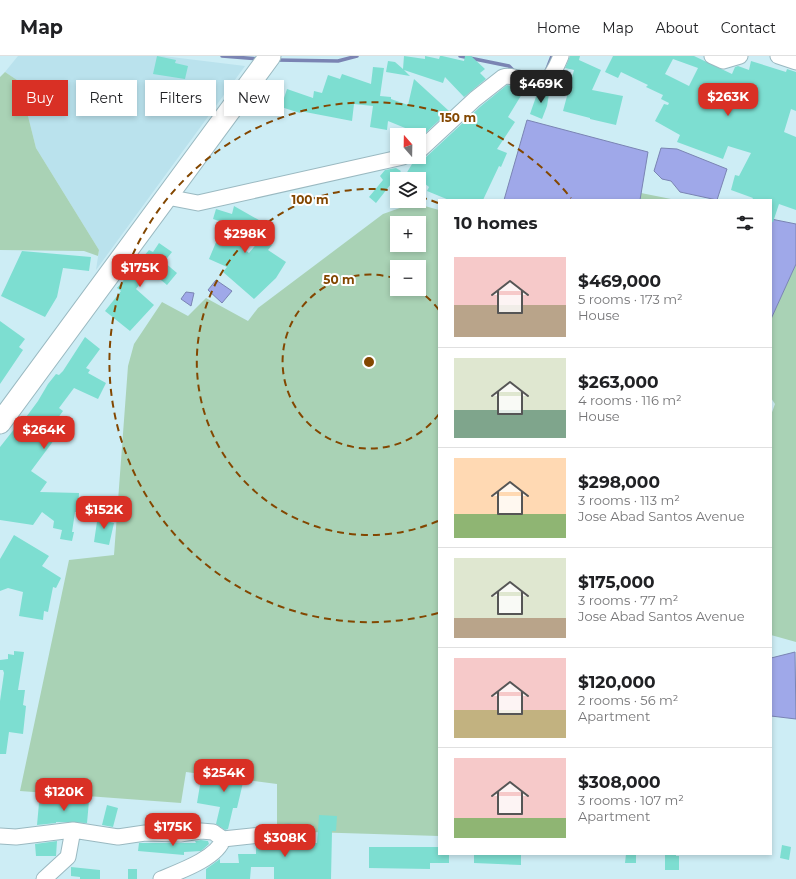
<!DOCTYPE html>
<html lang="en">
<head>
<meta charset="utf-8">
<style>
	:root { --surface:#fff; --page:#f2f2f2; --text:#202124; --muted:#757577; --line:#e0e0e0; --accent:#d93025 }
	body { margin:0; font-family:Montserrat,sans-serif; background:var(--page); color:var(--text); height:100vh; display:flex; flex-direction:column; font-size:15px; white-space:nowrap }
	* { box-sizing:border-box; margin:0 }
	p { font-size:13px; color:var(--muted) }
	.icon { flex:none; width:22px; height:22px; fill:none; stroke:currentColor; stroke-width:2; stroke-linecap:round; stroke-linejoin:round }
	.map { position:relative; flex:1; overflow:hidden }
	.details { position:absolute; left:438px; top:143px; width:334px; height:656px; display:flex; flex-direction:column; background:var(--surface); border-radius:0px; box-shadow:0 2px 6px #0003 }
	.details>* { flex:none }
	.guide { position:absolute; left:12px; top:24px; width:366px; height:36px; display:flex; gap:8px }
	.needle { width:26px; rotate:340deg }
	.controls { position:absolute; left:390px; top:72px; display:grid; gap:8px }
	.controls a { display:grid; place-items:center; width:36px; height:36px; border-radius:0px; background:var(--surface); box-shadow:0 2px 6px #0003; font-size:20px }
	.price { position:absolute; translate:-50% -34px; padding:0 9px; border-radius:8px; background:var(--accent); color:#fff; font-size:13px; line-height:26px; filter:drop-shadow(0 1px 2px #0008) }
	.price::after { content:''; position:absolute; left:50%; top:24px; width:12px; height:9px; margin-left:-6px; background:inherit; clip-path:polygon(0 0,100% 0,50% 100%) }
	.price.selected { background:#222; color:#fff }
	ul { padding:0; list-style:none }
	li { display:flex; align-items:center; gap:12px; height:100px; padding:0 16px }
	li+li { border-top:1px solid var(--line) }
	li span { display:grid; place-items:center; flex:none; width:112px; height:80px; border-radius:0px; color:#555 }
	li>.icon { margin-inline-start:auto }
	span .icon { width:48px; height:48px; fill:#fffc; stroke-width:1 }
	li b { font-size:17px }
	h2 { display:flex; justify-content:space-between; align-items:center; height:48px; padding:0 16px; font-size:17px }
	.pill { padding:0 14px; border-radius:0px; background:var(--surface); box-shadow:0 2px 6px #0003; font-size:14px; line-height:36px }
	.pill.selected { background:var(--accent); color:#fff }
	header { display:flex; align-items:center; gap:24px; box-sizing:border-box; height:56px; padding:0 20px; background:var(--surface); border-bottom:1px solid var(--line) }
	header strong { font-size:19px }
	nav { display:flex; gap:22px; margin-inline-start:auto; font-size:14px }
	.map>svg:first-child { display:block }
	.built { fill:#bae2ed }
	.green { fill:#a9d2b5; fill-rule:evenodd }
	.water { fill:#9fa8e9; stroke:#7a84b3 }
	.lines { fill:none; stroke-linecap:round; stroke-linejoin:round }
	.stream { stroke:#7a84b3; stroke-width:3.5 }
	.building { fill:#7dded1; fill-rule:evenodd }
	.minor-casing { stroke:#9ab9c1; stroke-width:17 }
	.highway-casing { stroke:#9ab9c1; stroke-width:23 }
	.minor { stroke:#fff; stroke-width:15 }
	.highway { stroke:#fff; stroke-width:21 }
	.ring { fill:none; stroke:#834700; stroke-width:2; stroke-dasharray:7 5 }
	.centre { fill:#834700; stroke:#fff; stroke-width:2 }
	.ring-label { font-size:12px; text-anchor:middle; font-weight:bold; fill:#834700; stroke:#fff; stroke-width:4; stroke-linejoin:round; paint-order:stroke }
</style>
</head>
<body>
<header>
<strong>Map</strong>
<nav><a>Home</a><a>Map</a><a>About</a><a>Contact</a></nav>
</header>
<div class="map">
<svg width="796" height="823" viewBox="0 0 796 823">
	<rect width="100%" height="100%" fill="#cdedf5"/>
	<path class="built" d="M18 0H163L245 10 96 214 99 194 36 92 27 56 29 32 5 16Z"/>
	<path class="green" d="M5 16 29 32 27 56 36 92 99 194 98 200 84 195 0 194V21Z
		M641 137 676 144H640Z
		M414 147 439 154V780L277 775V728L186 716 181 747 20 735 69 504 114 499 128 310 134 288 162 246 188 260 206 242 248 265 258 252 383 158ZM397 167H419V189H397ZM397 211H419V233H397Z
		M796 208V586L771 579V359L775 348 771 342V263Z"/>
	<path class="water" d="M527 64 648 96 640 144H504Z
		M661 92 677 93 727 113 717 144 680 136 671 125 662 123 654 115Z
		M771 163 796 168V208L771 263Z
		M216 224 232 235 222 247 208 234Z
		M186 236 194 237 191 250 181 243Z
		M795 596 796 663 771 660V602Z"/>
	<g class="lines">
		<path class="stream" d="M222 0 259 3
			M460 0 509 10 514 15
			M275 4 338 5 357 0
			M547 13 552 0"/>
	</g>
	<path class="building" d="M157 0 176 4 175 7 188 10 185 23 153 18Z
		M404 0 425 3V0L439 3 440 0H442L464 5 465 0H471L485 13 480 17 486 23 464 41 445 21 443 27 404 14 410 20 386 16 388 5 395 6 403 13Z
		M570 0H580L579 4 601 14 592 34 623 40 616 69 590 63V62L563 55 574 14 565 12Z
		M613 0H694L732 18 735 11 738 10 749 14 751 5 786 16 787 13 796 16V55L791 53 784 76 796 81V154L779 148 773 166H771V144H752L753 142 731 134 735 119 739 120 751 97 728 90 723 103 677 86 680 79 655 65 664 48 668 49 669 47 661 43 663 39 646 31 648 29 621 16 618 22 605 16ZM673 3 698 12 689 30 665 18Z
		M373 11 384 12 380 40 391 41V43L408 49 414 23 449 55 419 83V79H412L415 76 388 65 387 74 370 71 373 50 354 48 352 65 300 55V57L281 51 287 33 313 42 314 35 322 37 328 19 340 23 342 18 371 28Z
		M507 29 525 33 508 61 515 66 497 93 507 97 501 111 499 110 483 144H449L427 135 429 131 419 123H403L415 103 421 104 425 102 481 50Z
		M550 32 547 50 542 63 530 58 538 35Z
		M40 37 49 42 45 49 36 44Z
		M396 112 401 115 397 120V132L391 128 376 147 369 141 383 124 380 120 385 114Z
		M234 150 266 168 264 172 243 165 234 185 249 197 262 181 272 189 268 194 286 206 276 222 254 243 223 216 227 211 209 203 219 179 216 178 222 166 213 163 216 153 232 158Z
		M159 187 172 196 164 206 177 217 167 229 150 215 136 233 154 249 130 275 105 255 121 235 117 232 149 194 153 196Z
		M22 195 91 201 89 215 63 212 57 241 45 261 1 240Z
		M0 265 25 283 19 291 23 294 0 328Z
		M85 281 100 293 86 312 90 314 88 317 106 327 98 343 74 332 59 352 63 355 49 374 57 380 31 415 47 426 40 436 79 437 78 456H75L72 476H74L72 485 60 483 62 474 53 472 54 465 42 456 33 469 0 464V391L19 367 21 368 38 345 48 328 56 318 59 319 63 315Z
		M98 459 111 462 110 466 114 467 109 489 94 486Z
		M14 479 49 500 42 510 61 522 56 532 53 531 48 556 44 555 43 564 19 560 23 536 8 532 0 535V503Z
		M14 595 24 596 18 634H25L23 649 26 650 23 678 9 676 6 698H0V645L4 617 3 614H0V604L8 603V598L14 599Z
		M234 703 246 704 245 718 237 752H233L228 773 225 774 216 768 220 751 197 747 201 723 209 725 210 721 232 723Z
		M60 742 89 745 87 767 56 766V767L37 769 39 747 60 748Z
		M107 749 118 752 113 771 102 769Z
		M319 759 337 760 336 775H332L331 823H274V811H251L250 823H206V813L220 803V807H239L238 798H256V789L290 785 317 787Z
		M201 784 208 785 209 788 201 795 184 796V799L138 795 139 787H196L195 785Z
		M57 785 56 800H36L35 788Z
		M782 789 791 791 789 804 780 802Z
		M369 791H439V798H449V807H430V813L369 812Z
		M474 798H521V809L474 807Z
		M626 798H636V807H625Z
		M665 798H676V800H679V814H665Z
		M71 811 100 814V823H80V821L71 820Z
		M128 813H137V823H128Z"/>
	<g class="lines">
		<defs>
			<path id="minor" d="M712 0 723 5 740 0
				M778 0 796 6
				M419 95 475 43 503 21C509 19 512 21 518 22 546 30 550 26 561 0
				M167 141 198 147 403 101
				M0 780 16 781 73 774
				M44 823 68 801 73 774 118 781 145 777 180 778 201 775 213 776 223 783
				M161 823C178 816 218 802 223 783L289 776"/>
			<path id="highway" d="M0 367 270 0"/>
		</defs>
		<use href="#minor" class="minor-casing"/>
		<use href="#highway" class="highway-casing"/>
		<use href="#minor" class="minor"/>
		<use href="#highway" class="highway"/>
	</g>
	<g class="ring">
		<path d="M439 358A87 87 0 1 1 397 223M416 233A87 87 0 0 1 439 254"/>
		<path d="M438 465A173 173 0 1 1 396 135M420 141A173 173 0 0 1 438 147"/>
		<path d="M438 557A260 260 0 1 1 571 142"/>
	</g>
	<circle cx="369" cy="306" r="6" class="centre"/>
	<g class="ring-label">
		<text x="458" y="66">150 m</text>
		<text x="310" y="148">100 m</text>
		<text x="339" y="228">50 m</text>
	</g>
</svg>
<div class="controls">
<a><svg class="needle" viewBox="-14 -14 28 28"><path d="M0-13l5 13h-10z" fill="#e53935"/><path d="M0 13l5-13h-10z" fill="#757577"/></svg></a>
<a><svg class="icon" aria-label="layers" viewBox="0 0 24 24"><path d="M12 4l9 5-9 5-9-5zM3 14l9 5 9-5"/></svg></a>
<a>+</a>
<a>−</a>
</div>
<b class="price selected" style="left:541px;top:48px">$469K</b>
<b class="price" style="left:728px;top:61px">$263K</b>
<b class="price" style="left:245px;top:198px">$298K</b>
<b class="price" style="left:140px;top:232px">$175K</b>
<b class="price" style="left:44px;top:394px">$264K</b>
<b class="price" style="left:104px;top:474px">$152K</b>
<b class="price" style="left:224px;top:737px">$254K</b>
<b class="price" style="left:64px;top:756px">$120K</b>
<b class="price" style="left:173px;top:791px">$175K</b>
<b class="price" style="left:285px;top:802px">$308K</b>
<div class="guide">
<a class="pill selected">Buy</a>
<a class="pill">Rent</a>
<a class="pill">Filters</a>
<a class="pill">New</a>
</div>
<section class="details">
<h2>10 homes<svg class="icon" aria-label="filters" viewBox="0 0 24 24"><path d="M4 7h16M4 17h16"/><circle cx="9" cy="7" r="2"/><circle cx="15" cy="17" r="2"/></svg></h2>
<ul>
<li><span style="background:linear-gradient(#f6c9c9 60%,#b9a48a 0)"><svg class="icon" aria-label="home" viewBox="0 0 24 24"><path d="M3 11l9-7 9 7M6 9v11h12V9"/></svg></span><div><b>$469,000</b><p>5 rooms · 173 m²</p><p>House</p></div></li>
<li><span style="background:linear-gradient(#dfe7d0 65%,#7fa58c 0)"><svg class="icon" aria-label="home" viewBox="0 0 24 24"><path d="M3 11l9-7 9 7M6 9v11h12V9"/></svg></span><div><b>$263,000</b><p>4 rooms · 116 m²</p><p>House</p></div></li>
<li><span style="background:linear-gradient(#ffd9b3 70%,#8fb573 0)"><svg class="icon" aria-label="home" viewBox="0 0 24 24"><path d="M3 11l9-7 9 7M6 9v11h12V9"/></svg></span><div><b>$298,000</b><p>3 rooms · 113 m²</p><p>Jose Abad Santos Avenue</p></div></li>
<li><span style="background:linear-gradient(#dfe7d0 75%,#b9a48a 0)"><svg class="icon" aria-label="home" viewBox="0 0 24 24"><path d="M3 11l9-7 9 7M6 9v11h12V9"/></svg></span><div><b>$175,000</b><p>3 rooms · 77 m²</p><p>Jose Abad Santos Avenue</p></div></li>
<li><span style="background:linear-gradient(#f6c9c9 65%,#c2b280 0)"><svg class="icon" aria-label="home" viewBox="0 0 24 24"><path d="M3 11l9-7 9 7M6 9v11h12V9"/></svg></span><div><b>$120,000</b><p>2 rooms · 56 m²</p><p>Apartment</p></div></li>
<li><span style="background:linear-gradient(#f6c9c9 75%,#8fb573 0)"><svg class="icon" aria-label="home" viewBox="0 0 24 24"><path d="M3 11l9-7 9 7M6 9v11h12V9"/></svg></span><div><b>$308,000</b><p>3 rooms · 107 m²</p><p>Apartment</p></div></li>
</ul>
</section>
</div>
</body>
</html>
